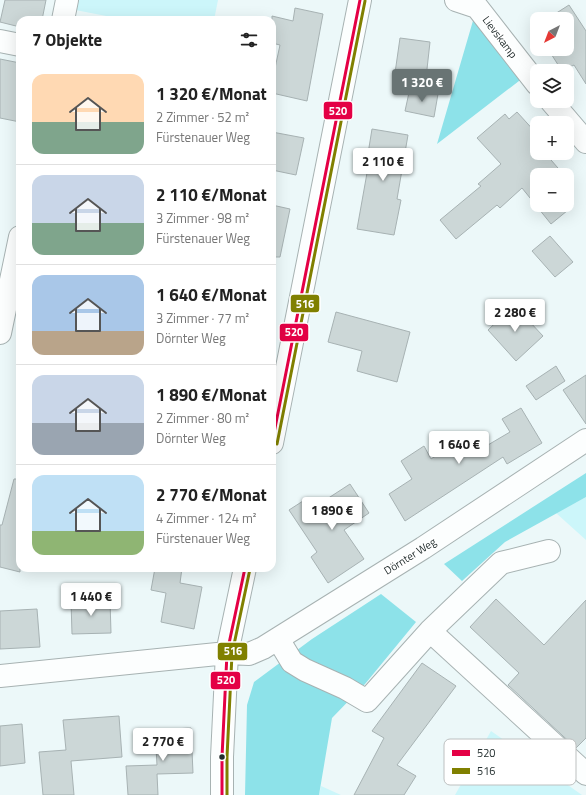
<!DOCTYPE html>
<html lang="de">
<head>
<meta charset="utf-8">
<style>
	:root { --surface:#fff; --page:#f6f6f6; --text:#222; --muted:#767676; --line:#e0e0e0; --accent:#697474 }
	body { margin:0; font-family:"Titillium Web",sans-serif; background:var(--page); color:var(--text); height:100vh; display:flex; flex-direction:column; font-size:15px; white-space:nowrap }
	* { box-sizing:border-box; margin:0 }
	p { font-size:13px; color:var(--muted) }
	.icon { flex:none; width:22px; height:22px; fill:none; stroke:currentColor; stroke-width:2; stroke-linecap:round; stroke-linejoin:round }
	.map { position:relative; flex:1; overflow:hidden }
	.panel { position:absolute; left:16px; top:16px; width:260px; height:556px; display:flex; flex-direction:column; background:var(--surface); border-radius:12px; box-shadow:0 4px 16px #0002 }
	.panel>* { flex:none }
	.needle { width:26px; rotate:222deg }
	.controls { position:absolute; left:530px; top:12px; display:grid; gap:8px }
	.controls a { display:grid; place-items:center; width:44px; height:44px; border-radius:8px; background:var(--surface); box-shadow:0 4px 16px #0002; font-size:20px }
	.price { position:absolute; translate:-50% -34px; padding:0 9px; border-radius:4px; background:#fff; color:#222; font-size:13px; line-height:26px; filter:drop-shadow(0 1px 2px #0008) }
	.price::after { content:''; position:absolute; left:50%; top:24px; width:12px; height:9px; margin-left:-6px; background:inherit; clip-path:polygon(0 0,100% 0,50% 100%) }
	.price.current { background:var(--accent); color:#fff }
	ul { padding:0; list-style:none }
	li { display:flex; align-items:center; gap:12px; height:100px; padding:0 16px }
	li+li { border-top:1px solid var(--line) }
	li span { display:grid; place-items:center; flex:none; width:112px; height:80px; border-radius:12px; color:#555 }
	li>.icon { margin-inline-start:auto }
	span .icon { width:48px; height:48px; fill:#fffc; stroke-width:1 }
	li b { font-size:17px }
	h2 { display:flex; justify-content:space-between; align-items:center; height:48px; padding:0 16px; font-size:17px }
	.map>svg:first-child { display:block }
	.green { fill:#ccf6fa }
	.forest { fill:#8de2e9 }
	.building { fill:#ccd7d7; stroke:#a7b2b3 }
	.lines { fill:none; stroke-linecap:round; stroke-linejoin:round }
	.minor-casing { stroke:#a7b2b2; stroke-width:24 }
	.minor { stroke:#fcfefe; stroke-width:22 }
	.bus-1-casing { stroke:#fff; stroke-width:6 }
	.bus-2-casing { stroke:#fff; stroke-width:6 }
	.bus-1 { stroke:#e40045; stroke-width:3 }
	.bus-2 { stroke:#808000; stroke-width:3 }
	.bus-dot { fill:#222d2d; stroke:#fff; stroke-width:1.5 }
	.labels { text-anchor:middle; stroke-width:3.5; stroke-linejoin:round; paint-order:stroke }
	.street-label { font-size:11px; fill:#222d2d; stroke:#fff }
	.key { fill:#fff; stroke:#bdc0c0; stroke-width:1 }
	.key-label { font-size:11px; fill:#222d2d }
	.line-badge { stroke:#fff; stroke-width:1.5 }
	.badge-label { font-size:11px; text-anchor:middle; font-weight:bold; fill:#fff }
</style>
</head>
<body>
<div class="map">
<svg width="586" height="795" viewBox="0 0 586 795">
	<rect width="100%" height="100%" fill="#ecf8f9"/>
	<path class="green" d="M67 0H218L214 20H127L65 8Z
		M586 497V540L556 513Z
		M491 731 582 795H455Z
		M321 786 341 795H319Z"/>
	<path class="forest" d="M477 7 528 74 437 144Z
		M586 473V497L505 542 462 581 444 564Z
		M381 594 416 622 365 684 332 718 319 795H245L247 705 254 682 312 639Z"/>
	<path class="building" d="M5 0H46L42 20H20V27L0 22Z
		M569 5 586 31V84L574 65 562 71 548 49H567V19H547Z
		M295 8 323 14 307 101 272 93V82L280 45 272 43V16L293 21Z
		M400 38 430 42 426 78 395 73Z
		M0 59 20 63V122L0 118Z
		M410 88 438 94 434 117 405 111Z
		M517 112 537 134V153H545L564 175H537V205H567V199L573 206 551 224 522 188 500 208 497 205 456 239 440 220 481 186 478 184 501 164 477 138 505 114 509 119Z
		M372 129 408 135 397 199 401 200 394 235 357 229 367 173 365 172Z
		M272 132 304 138 296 175 272 170Z
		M272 205 290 209 280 257H272Z
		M550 236 573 262 555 277 532 251Z
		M514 305 543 336 516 361 488 330Z
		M336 312 410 332 397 382 357 371 362 351 328 342Z
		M556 366 565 381 536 400 526 386Z
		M586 375V424L563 390Z
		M521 408 542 443 507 464 503 457 405 521 389 494 412 479 401 461 424 446 431 459 466 436 476 452 510 432 502 419Z
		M14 479H20V572L0 567V525H2Z
		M350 484 369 513 344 530 364 559 328 583 311 557 317 552 289 510 303 501 310 510Z
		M155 568H182L180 583 202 587 194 629 161 622 166 593 151 590Z
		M496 599 544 645 586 600V738L576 748 508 685 519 673 470 627Z
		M71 601H110L111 633 72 634Z
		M37 609 40 647 0 649V611Z
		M422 663 456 686 397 765 416 776 404 795H354L384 738 372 731Z
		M119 716 122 757 71 761 74 795H43L39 752 66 750 63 720Z
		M22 724 25 763 0 766V726Z
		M191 728 193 773 157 774 158 795H128L126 766 157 765 155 730Z"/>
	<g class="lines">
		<defs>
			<path id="minor" d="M456 0 477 7 537 84
				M63 20 67 0
				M0 41 20 45
				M551 101 586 142
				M0 333 20 237
				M272 443 360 0
				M430 631 501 563 549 551
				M278 639 292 662 305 670 345 688 367 701 430 631 586 774
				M0 676 227 653 249 654 263 648 423 548 586 440
				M222 795V757L227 653 245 568"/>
		</defs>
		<use href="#minor" class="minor-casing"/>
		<use href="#minor" class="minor"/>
		<defs>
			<path id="bus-1" d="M272 443 360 0
				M222 795V757L227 653 245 568"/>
			<path id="bus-2" d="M277 444 365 1
				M227 795V757L232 654 250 569"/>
		</defs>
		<use href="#bus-1" class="bus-1-casing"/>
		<use href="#bus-2" class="bus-2-casing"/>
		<use href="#bus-1" class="bus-1"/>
		<use href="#bus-2" class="bus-2"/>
	</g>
	<circle class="bus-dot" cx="222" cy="757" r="3.5"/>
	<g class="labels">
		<g class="street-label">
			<text transform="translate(500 37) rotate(53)" y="4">Lievskamp</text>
			<text transform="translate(410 556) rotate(-32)" y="4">Dörnter Weg</text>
		</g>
	</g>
	<rect x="444" y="739" width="132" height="46" rx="6" class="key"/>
	<rect x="452" y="750" width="18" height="6" fill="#e40045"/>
	<rect x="452" y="768" width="18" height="6" fill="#808000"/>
	<g class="key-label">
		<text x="477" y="757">520</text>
		<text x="477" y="775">516</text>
	</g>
	<g class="line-badge">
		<rect x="323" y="101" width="30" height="19" rx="4" fill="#e40045"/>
		<rect x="290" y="294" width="30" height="19" rx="4" fill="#808000"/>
		<rect x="279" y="323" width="30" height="19" rx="4" fill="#e40045"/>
		<rect x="217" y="642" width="31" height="19" rx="4" fill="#808000"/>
		<rect x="210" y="671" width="31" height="19" rx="4" fill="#e40045"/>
	</g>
	<g class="badge-label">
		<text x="338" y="115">520</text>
		<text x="305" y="308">516</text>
		<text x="294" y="336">520</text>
		<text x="233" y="655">516</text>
		<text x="226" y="684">520</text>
	</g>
</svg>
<div class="controls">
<a><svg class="needle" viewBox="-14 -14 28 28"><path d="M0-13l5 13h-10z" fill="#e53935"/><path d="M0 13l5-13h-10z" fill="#767676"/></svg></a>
<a><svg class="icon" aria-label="layers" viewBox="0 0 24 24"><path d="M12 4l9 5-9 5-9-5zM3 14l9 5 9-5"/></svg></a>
<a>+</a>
<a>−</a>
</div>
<b class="price current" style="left:422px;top:103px">1 320 €</b>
<b class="price" style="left:383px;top:182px">2 110 €</b>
<b class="price" style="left:515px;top:333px">2 280 €</b>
<b class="price" style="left:459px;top:465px">1 640 €</b>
<b class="price" style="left:332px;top:531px">1 890 €</b>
<b class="price" style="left:91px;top:617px">1 440 €</b>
<b class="price" style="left:163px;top:762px">2 770 €</b>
<section class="panel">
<h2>7 Objekte<svg class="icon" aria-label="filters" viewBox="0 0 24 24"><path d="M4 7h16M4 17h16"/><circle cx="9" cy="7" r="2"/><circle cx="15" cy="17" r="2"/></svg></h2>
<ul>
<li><span style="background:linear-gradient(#ffd9b3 60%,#7fa58c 0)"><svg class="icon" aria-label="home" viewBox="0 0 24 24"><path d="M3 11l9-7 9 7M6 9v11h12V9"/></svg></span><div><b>1 320 €/Monat</b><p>2 Zimmer · 52 m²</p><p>Fürstenauer Weg</p></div></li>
<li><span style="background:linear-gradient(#c9d6e8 60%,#7fa58c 0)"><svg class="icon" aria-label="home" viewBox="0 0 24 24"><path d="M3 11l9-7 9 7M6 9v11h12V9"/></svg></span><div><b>2 110 €/Monat</b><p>3 Zimmer · 98 m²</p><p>Fürstenauer Weg</p></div></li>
<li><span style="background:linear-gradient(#a9c7e8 70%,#b9a48a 0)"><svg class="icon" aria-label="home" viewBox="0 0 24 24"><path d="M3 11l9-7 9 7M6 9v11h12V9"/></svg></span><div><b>1 640 €/Monat</b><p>3 Zimmer · 77 m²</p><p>Dörnter Weg</p></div></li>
<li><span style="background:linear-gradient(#c9d6e8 60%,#9aa5b1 0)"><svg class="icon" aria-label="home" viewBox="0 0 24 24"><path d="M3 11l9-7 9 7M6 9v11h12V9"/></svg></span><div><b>1 890 €/Monat</b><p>2 Zimmer · 80 m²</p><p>Dörnter Weg</p></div></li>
<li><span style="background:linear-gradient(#bfe0f5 70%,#8fb573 0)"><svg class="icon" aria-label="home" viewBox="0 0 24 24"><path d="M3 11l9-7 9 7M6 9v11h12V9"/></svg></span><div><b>2 770 €/Monat</b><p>4 Zimmer · 124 m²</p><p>Fürstenauer Weg</p></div></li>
</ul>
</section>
</div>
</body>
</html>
